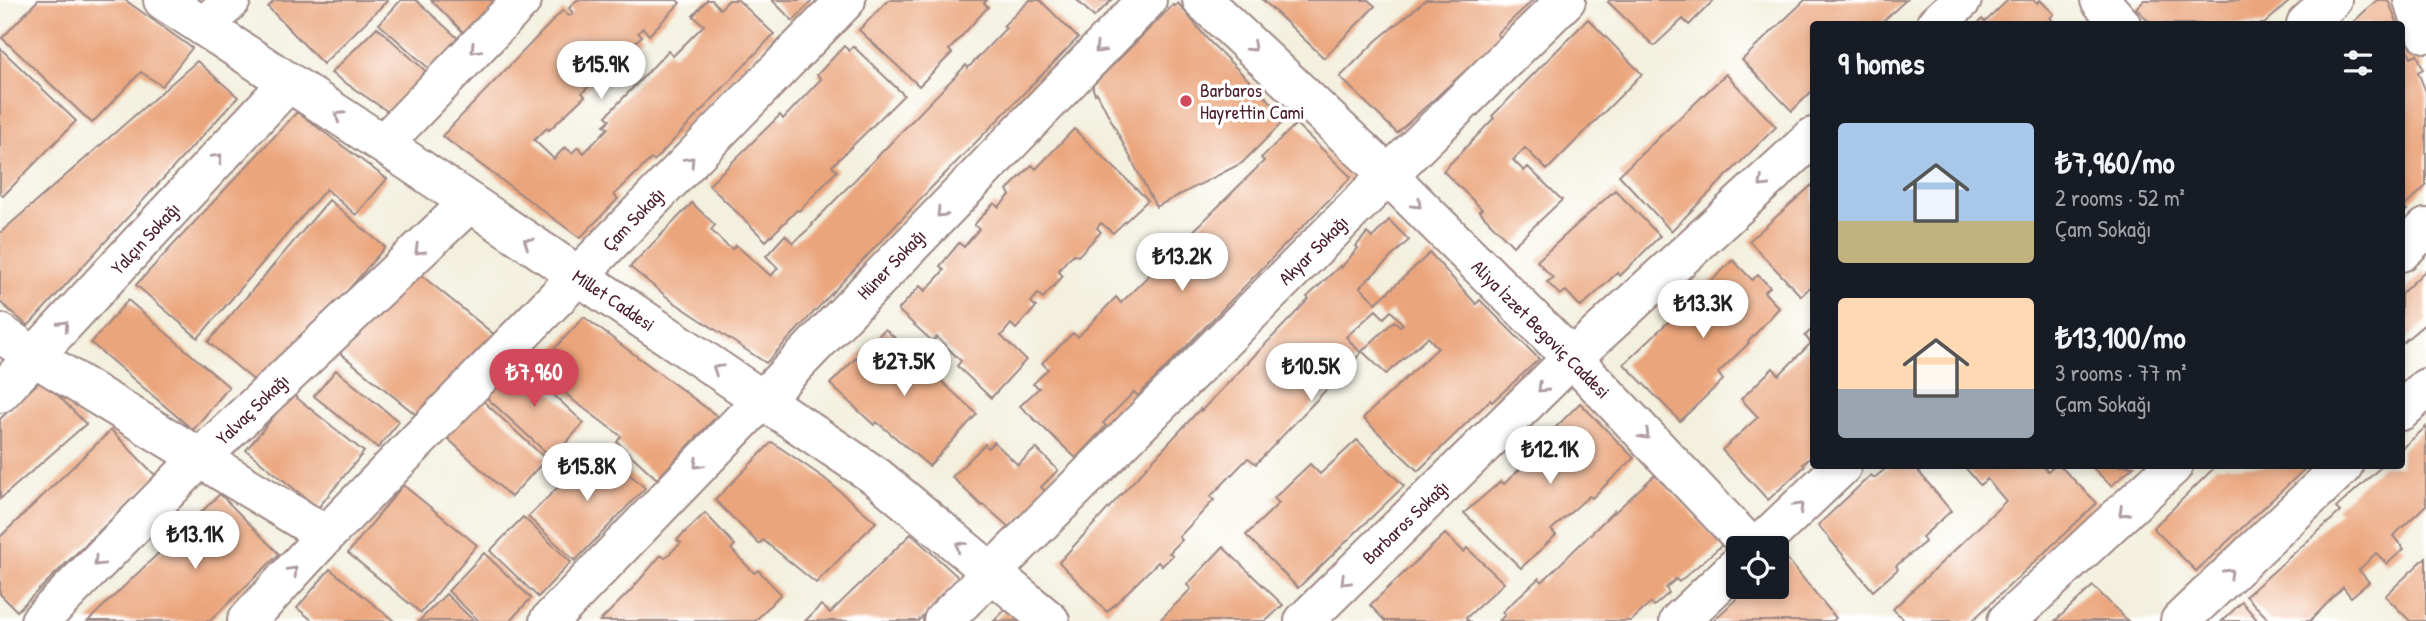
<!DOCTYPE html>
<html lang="en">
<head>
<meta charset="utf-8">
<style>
	:root { --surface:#171b24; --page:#20242c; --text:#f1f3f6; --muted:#9ea1a6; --accent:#d1495b }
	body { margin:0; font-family:"Patrick Hand",sans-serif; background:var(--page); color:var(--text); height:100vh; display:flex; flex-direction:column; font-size:26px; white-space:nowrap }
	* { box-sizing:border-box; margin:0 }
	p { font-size:23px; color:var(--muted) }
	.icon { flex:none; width:38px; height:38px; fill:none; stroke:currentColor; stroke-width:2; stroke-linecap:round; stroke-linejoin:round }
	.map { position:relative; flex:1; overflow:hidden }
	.drawer { position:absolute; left:1810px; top:21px; width:595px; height:448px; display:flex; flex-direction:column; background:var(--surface); border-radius:7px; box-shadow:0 4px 10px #0003 }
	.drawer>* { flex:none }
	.fabs { position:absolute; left:1726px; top:536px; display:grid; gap:14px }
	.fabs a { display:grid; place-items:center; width:63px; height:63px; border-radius:7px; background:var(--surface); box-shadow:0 4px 10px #0003; font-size:35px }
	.price { position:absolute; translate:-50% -60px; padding:0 16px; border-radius:24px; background:#fff; color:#222; font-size:23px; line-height:46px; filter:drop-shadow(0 2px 4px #0008) }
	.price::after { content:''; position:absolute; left:50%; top:42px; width:21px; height:16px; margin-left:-10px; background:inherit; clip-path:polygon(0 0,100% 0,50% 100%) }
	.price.selected { background:var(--accent); color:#fff }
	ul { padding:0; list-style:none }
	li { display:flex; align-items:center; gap:21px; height:175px; padding:0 28px }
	li span { display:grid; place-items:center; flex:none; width:196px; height:140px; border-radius:7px; color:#555 }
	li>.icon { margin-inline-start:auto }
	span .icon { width:84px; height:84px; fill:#fffc; stroke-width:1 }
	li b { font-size:30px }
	h2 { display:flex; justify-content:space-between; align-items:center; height:84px; padding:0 28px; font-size:30px }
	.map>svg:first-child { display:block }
	.building { fill:#eba57c }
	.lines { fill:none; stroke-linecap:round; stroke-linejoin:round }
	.minor-casing { stroke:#9e8884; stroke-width:42 }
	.tertiary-casing { stroke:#9e8884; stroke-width:42 }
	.primary-casing { stroke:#9e8884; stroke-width:42 }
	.minor { stroke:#fff; stroke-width:38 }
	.tertiary { stroke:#fff; stroke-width:38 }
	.primary { stroke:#fff; stroke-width:38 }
	.oneway { stroke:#ae9aa0 }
	.poi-dot { fill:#d1495b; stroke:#fff; stroke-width:2.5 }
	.labels { text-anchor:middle; stroke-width:7; stroke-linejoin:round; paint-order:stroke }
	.poi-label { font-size:19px; fill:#4a1f2b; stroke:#fff; text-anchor:start }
	.street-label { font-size:19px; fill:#4a1f2b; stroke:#fff }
</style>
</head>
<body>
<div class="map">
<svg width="2426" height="621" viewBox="0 0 2426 621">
	<rect width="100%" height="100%" fill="#fff"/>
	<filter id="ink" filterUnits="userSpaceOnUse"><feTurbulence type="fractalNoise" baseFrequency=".0143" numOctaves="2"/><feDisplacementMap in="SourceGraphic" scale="14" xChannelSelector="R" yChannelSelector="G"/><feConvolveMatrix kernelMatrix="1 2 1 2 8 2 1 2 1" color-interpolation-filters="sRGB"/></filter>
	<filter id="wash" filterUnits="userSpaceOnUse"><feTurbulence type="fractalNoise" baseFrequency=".00686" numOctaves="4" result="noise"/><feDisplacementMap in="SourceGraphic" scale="28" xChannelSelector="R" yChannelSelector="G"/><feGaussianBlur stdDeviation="1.57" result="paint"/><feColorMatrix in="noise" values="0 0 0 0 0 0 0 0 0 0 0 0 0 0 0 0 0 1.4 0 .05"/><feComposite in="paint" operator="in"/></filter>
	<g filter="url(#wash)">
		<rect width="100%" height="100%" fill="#f3f0de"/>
		<g id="blocks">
			<path class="building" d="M38 0H125L192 48 162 86 141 72 92 123 2 38Z
				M275 0H388L323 64 268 7Z
				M401 0H416L462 42 434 73 379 24Z
				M431 0H491L499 8 469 38Z
				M577 0H677L680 3 649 35 643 28 638 33 642 36 619 57 616 54 611 58 614 62 582 93 585 96 549 130 547 128 534 140 554 159 565 147 572 153 578 147 584 153 608 128 604 125 610 120 606 116 668 51 673 56 704 25 693 16 707 0H712L720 9 729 0H738L774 34 654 161 651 159 614 195 618 199 580 238 442 136 563 10 569 16 573 13 569 8Z
				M772 0H813L793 21Z
				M888 0H987L984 3 988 7 949 50 952 53 919 86 859 30Z
				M1030 0H1040L1078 38 932 187 766 363 672 301 630 267 692 203 715 225 711 230 725 244 732 249 736 245 771 276 778 268 766 256 785 235 793 243 813 225 812 224 966 65 968 68 1006 28 1003 26Z
				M1077 0H1112L1094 17Z
				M1263 0H1368L1375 6 1324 58Z
				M1426 0H1533L1497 34 1501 38 1397 133 1340 77 1377 40Z
				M1610 0H1714L1689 25 1683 19 1654 46 1608 2Z
				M1805 0H1906L1880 24H1813V90L1792 111 1742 60Z
				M2008 0H2034L2037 3 2040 0 2054 14 2050 18 2056 24H1977L1982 19 1985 22Z
				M2144 0H2291L2264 24H2151L2136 8Z
				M2377 0H2388L2398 24H2351Z
				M1178 3 1208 40 1287 118 1242 163 1156 207 1097 93 1095 94 1093 89V85L1173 5 1175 6Z
				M1588 19 1642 74 1547 170 1525 148 1513 160 1524 171 1528 167 1562 200 1513 246 1479 211 1482 209 1443 171 1494 118 1492 116Z
				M377 27 430 75 392 111H387L331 73Z
				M2401 33 2411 57 2417 54 2423 69 2418 72 2426 92V186L2404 207 2407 210 2401 216Z
				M844 46 849 51 853 46 904 95 832 166 837 171 799 211 797 210 766 241 709 185 780 115 783 119 821 79 817 75Z
				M0 48 76 121 3 196 0 193Z
				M197 61 238 97 28 326 0 302V233Z
				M1726 74 1776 127 1671 231 1619 175Z
				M297 112 387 179 356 215 326 189 198 338 136 285Z
				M1296 124 1351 177 1138 396 1134 392 1103 423 1106 426 1076 458 1020 406 1039 388 1033 384 1048 369 1042 363 1073 333 1078 337 1116 297 1121 303 1264 161 1261 158Z
				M1074 129 1148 200 1113 233 1101 223 1097 228 1101 232 1078 256 1074 254 1067 260 1058 271 1063 276 1043 298 1038 294 1031 302 1036 307 1016 329 1011 324 1001 336 1026 360 991 398 957 366 961 361 937 337 932 341 898 310 920 286 925 291 938 277 944 270 940 266 959 243 964 247 979 229 974 225 994 203 999 207 1010 195 1007 190 1032 165 1036 169Z
				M1813 184V284L1801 296 1749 241Z
				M1615 190 1660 236 1620 276 1617 273 1581 307 1566 291 1560 295 1547 282 1553 278 1537 261Z
				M329 200 385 247 264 389 208 342Z
				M1389 220 1409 240 1360 287 1376 303 1430 253 1476 304 1480 300 1539 359 1492 402 1490 400 1418 471 1363 418 1438 348 1428 337 1386 374 1362 351 1394 321 1400 326 1403 324 1391 311 1384 318 1376 310 1346 337 1361 353 1256 464 1248 458 1210 497 1214 500 1179 537 1182 540 1169 553 1173 555 1162 566 1158 562 1107 612 1059 562 1200 409 1201 411 1309 299 1307 297 1340 266 1341 268 1358 248 1356 246 1367 233 1372 238Z
				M1733 260 1752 280 1758 275 1770 287 1764 292 1779 308 1748 342 1749 343 1718 373 1723 380 1680 421 1624 364Z
				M411 267 496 336 425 422 340 353Z
				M2426 270V323L2401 344V294Z
				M128 300 229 387 193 430 91 343Z
				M584 317 717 416 657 479 617 442 621 436 574 401 537 367Z
				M1813 328V455L1803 464 1805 466 1768 500 1722 450 1758 417 1741 399 1773 368 1779 375 1811 343 1805 336Z
				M885 329 977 414 929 466 877 422 874 425 830 384Z
				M514 358 584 423 552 458 486 397Z
				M336 370 399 422 378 448 314 396Z
				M42 379 86 424 0 499V419Z
				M292 394 364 452 318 508 246 450Z
				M483 401 546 459 511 497 443 434Z
				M1580 403 1634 458 1592 498 1589 496 1551 530 1556 535 1521 568 1464 513 1501 481 1504 484 1540 450 1537 446Z
				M2426 427V505L2393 536 2404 549 2387 564 2376 553 2359 570 2369 582 2351 597 2343 587 2310 621H2270L2246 596 2340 512 2336 508 2382 466H2401V449Z
				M111 430 156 476 17 611 0 594V537Z
				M1357 440 1404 486 1298 588 1246 535 1279 503 1274 498 1310 464 1320 474Z
				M772 442 824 478 876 522 816 583 763 540 759 544 715 500Z
				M994 442 1018 465 1036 448 1058 470 1041 487 1046 492 1011 529 984 505 982 506 952 477 985 444 988 448Z
				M599 446 645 488 575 561 528 517Z
				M1889 466H1914L1951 511 1922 537 1925 542 1896 566 1898 569 1873 591 1818 525 1871 475 1874 478Z
				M1964 466H2042L2048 471 2054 466H2060L2097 503 1972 621H1905L1893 609 2006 501 1987 479 1980 485Z
				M2091 466H2134L2111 486Z
				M2216 466H2308L2196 571 2153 528Z
				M1655 475 1722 545 1679 582 1676 579 1666 588 1669 593 1654 606 1651 603 1631 621H1499L1505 615 1502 612 1539 578 1542 582 1614 511V513Z
				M403 485 477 545 421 613 348 553Z
				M220 494 279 554 210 621H88Z
				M705 513 735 545 731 549 754 573 758 570 781 594 755 621H600L631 590 661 555 665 558 681 543 677 540Z
				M523 517 571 562 538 597 490 551Z
				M911 534 959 578 918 621H805L821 605 830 613Z
				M1445 534 1464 552 1467 548 1504 583 1466 618 1469 621H1385L1370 605Z
				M1223 547 1283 605 1266 621H1159L1191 589 1187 585Z
				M484 553 531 598 510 621H479L448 591Z
				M1783 554 1836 618 1833 621H1713L1750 586H1776V560Z
				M2426 557V621H2410L2385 596Z
				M330 569 394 621H313L297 608Z
				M2093 586 2128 621H2055Z
				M446 594 474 621H419Z
				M2242 602 2258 621H2222Z
				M1005 610 1020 621H994Z"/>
		</g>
	</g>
	<g filter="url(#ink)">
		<use href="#blocks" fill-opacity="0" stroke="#9e8884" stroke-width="2"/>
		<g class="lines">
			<defs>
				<path id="minor" d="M1202 0 1388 175 1572 358 1752 548
					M2100 0 2121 24
					M1936 24 1962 0
					M2306 24 2332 0
					M204 27 231 0
					M383 144 522 0
					M2401 252 2426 228
					M0 333 35 357 326 535
					M0 393 288 83
					M2401 411 2426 388
					M1756 548 1842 466
					M40 621 200 458 469 203
					M247 621 326 535 846 0
					M549 621 1147 0
					M943 621 1388 175 1566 0
					M1304 621 1572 358 1813 137
					M1679 621 1738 565
					M2007 621 2173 466
					M2180 621 2343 466"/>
				<path id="tertiary" d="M163 0 383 144 877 477 1050 621"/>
				<path id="primary" d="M2413 0 2426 33"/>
			</defs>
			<use href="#minor" class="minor-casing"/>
			<use href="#tertiary" class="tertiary-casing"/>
			<use href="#primary" class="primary-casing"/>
			<use href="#minor" class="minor"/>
			<use href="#tertiary" class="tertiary"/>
			<use href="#primary" class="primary"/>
		</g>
		<defs><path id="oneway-chevron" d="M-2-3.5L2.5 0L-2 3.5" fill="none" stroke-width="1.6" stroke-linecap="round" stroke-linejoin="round" transform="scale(1.75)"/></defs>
		<g class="oneway">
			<use href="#oneway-chevron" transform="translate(1252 47) rotate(43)"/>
			<use href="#oneway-chevron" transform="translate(475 49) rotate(134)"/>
			<use href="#oneway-chevron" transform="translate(1099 49) rotate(134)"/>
			<use href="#oneway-chevron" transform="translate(339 116) rotate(-147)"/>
			<use href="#oneway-chevron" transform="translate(218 158) rotate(-47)"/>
			<use href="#oneway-chevron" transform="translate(690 161) rotate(-46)"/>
			<use href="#oneway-chevron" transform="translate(1763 183) rotate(137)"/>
			<use href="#oneway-chevron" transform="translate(1417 204) rotate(45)"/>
			<use href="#oneway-chevron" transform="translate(941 213) rotate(134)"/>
			<use href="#oneway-chevron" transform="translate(528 242) rotate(-146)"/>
			<use href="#oneway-chevron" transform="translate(419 250) rotate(136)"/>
			<use href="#oneway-chevron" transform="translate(64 325) rotate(-47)"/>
			<use href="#oneway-chevron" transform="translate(717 369) rotate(-146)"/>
			<use href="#oneway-chevron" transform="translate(1542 388) rotate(136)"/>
			<use href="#oneway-chevron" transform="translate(1645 435) rotate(46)"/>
			<use href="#oneway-chevron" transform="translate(698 464) rotate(134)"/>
			<use href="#oneway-chevron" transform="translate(1799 507) rotate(-44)"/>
			<use href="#oneway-chevron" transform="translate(2123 512) rotate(137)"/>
			<use href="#oneway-chevron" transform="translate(960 546) rotate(-140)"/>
			<use href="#oneway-chevron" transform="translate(98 562) rotate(135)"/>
			<use href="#oneway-chevron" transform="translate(293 571) rotate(-47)"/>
			<use href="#oneway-chevron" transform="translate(2229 573) rotate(-44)"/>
			<use href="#oneway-chevron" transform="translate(1345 581) rotate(136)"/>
		</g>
	</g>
	<circle class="poi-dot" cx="1186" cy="101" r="7"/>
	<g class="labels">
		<g class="poi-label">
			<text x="1200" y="97">Barbaros<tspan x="1200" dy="22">Hayrettin Cami</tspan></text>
		</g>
		<g class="street-label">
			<text transform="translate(633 219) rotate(-46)" y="7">Çam Sokağı</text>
			<text transform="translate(145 238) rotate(-47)" y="7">Yalçın Sokağı</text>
			<text transform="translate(1313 250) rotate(-45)" y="7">Akyar Sokağı</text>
			<text transform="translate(891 264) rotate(-46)" y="7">Hüner Sokağı</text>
			<text transform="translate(614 300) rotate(34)" y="7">Millet Caddesi</text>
			<text transform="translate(1541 329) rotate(45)" y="7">Aliya İzzet Begoviç Caddesi</text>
			<text transform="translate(252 409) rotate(-44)" y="7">Yalvaç Sokağı</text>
			<text transform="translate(1405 522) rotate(-44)" y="7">Barbaros Sokağı</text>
		</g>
	</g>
</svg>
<div class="fabs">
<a><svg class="icon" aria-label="locate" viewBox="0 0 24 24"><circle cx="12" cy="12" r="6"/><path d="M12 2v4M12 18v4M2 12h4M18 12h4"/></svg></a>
</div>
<b class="price" style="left:601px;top:101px">₺15.9K</b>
<b class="price" style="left:1182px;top:293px">₺13.2K</b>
<b class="price" style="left:1703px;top:340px">₺13.3K</b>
<b class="price" style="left:904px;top:398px">₺27.5K</b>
<b class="price" style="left:1311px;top:403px">₺10.5K</b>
<b class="price selected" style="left:534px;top:409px">₺7,960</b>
<b class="price" style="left:1550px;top:486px">₺12.1K</b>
<b class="price" style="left:587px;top:503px">₺15.8K</b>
<b class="price" style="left:195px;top:571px">₺13.1K</b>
<section class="drawer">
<h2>9 homes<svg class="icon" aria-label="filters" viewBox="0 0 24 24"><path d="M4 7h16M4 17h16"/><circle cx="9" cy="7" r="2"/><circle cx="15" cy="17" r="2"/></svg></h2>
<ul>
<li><span style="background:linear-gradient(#a9c7e8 70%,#c2b280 0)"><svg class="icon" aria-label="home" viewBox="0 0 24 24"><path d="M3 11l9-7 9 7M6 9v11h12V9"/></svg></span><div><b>₺7,960/mo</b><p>2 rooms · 52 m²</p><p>Çam Sokağı</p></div></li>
<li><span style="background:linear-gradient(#ffd9b3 65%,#9aa5b1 0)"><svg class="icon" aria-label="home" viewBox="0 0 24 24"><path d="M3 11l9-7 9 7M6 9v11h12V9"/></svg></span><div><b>₺13,100/mo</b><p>3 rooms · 77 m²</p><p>Çam Sokağı</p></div></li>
</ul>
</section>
</div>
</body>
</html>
